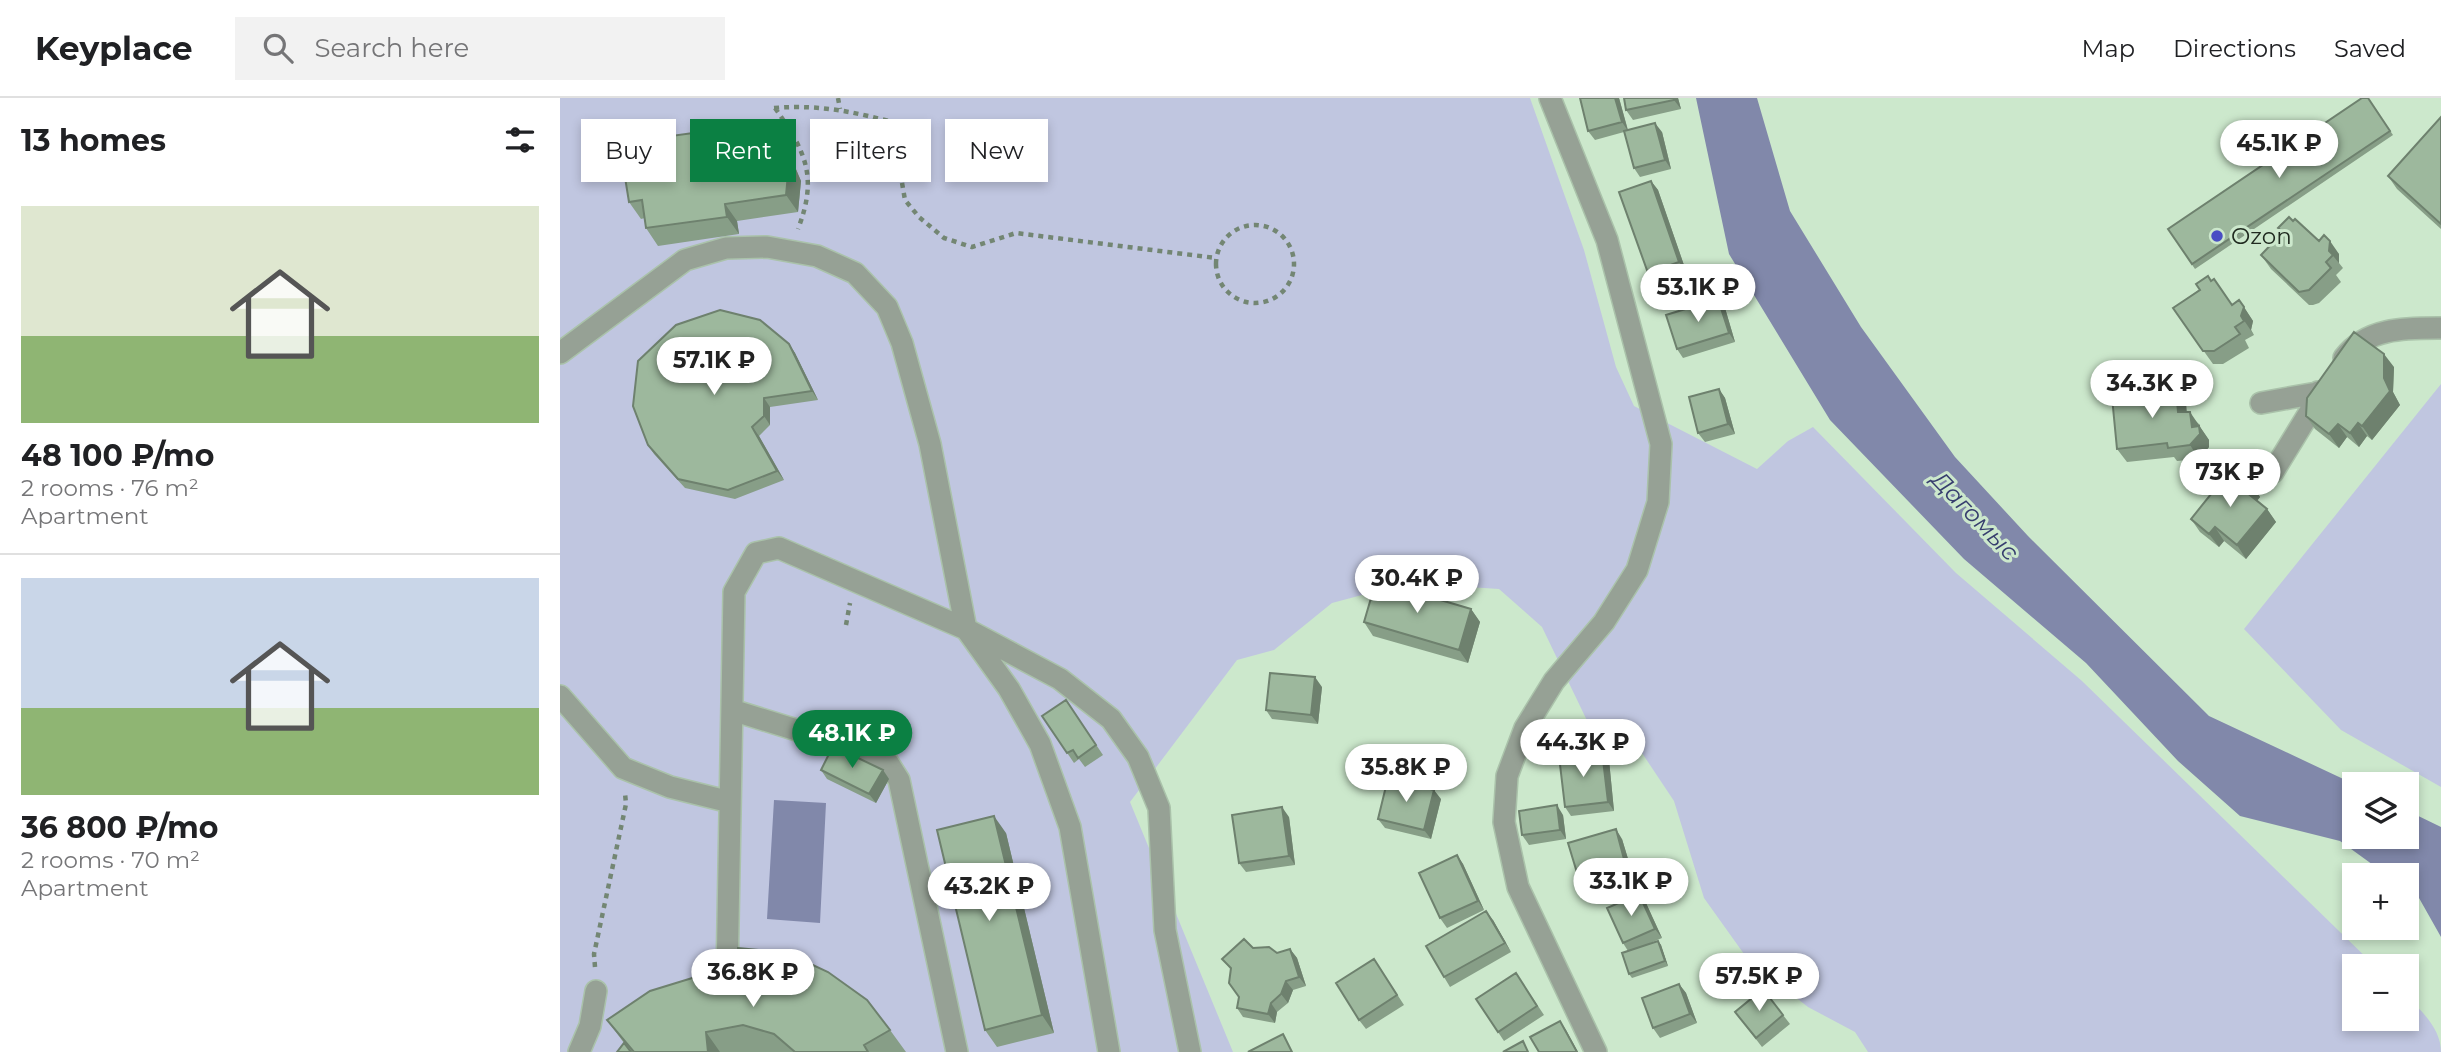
<!DOCTYPE html>
<html lang="en">
<head>
<meta charset="utf-8">
<style>
	:root { --surface:#fff; --page:#f2f2f2; --text:#202124; --muted:#757577; --line:#e0e0e0; --accent:#0b8043 }
	body { margin:0; font-family:Montserrat,sans-serif; background:var(--page); color:var(--text); height:100vh; display:flex; flex-direction:column; font-size:26px; white-space:nowrap }
	* { box-sizing:border-box; margin:0 }
	p { font-size:23px; color:var(--muted) }
	.icon { flex:none; width:38px; height:38px; fill:none; stroke:currentColor; stroke-width:2; stroke-linecap:round; stroke-linejoin:round }
	.map { position:relative; flex:1; overflow:hidden }
	.sheet { display:flex; flex-direction:column; background:var(--surface); width:560px }
	.sheet>* { flex:none }
	.guide { position:absolute; left:21px; top:21px; width:665px; height:63px; display:flex; gap:14px }
	.controls { position:absolute; left:1782px; top:674px; display:grid; gap:14px }
	.controls a { display:grid; place-items:center; width:77px; height:77px; border-radius:0px; background:var(--surface); box-shadow:0 4px 10px #0003; font-size:35px }
	.price { position:absolute; translate:-50% -60px; padding:0 16px; border-radius:24px; background:#fff; color:#222; font-size:23px; line-height:46px; filter:drop-shadow(0 2px 4px #0008) }
	.price::after { content:''; position:absolute; left:50%; top:42px; width:21px; height:16px; margin-left:-10px; background:inherit; clip-path:polygon(0 0,100% 0,50% 100%) }
	.price.on { background:var(--accent); color:#fff }
	ul { padding:0; list-style:none }
	li { display:grid; align-content:center; gap:14px; height:371px; padding:0 21px }
	li+li { border-top:2px solid var(--line) }
	li span { display:grid; place-items:center; height:217px; border-radius:0px; color:#555 }
	li>.icon { margin-inline-start:auto }
	span .icon { width:126px; height:126px; fill:#fffc; stroke-width:1 }
	li b { font-size:30px }
	h2 { display:flex; justify-content:space-between; align-items:center; height:84px; padding:0 21px; font-size:30px }
	.chip { padding:0 24px; border-radius:0px; background:var(--surface); box-shadow:0 4px 10px #0003; font-size:24px; line-height:63px }
	.chip.on { background:var(--accent); color:#fff }
	header { display:flex; align-items:center; gap:42px; box-sizing:border-box; height:98px; padding:0 35px; background:var(--surface); border-bottom:2px solid var(--line) }
	header strong { font-size:33px }
	nav { display:flex; gap:38px; margin-inline-start:auto; font-size:24px }
	.search { width:490px; height:63px; background:var(--page); display:flex; align-items:center; gap:18px; box-sizing:border-box; padding:0 24px; border-radius:0px; color:var(--muted); font-size:26px }
	main { display:flex; flex:1; min-height:0 }
	.map>svg:first-child { display:block }
	.green { fill:#c0c6e0 }
	.water { fill:#8188aa }
	.lines { fill:none; stroke-linecap:round; stroke-linejoin:round }
	.minor-casing { stroke:#aac2aa; stroke-width:24 }
	.path { stroke:#738673; stroke-width:4.5; stroke-dasharray:5 5; stroke-linecap:butt }
	.minor { stroke:#96a195; stroke-width:21 }
	.wall { fill:#879e87 }
	.shaded-wall { fill:#6e816e }
	.building { fill:#9db89d; stroke:#6e816e; stroke-width:2 }
	.poi-dot { fill:#4a4ec4; stroke:#cce8cc; stroke-width:2.5 }
	.labels { text-anchor:middle; stroke-width:6; stroke-linejoin:round; paint-order:stroke }
	.poi-label { font-size:23px; fill:#202b20; stroke:#cce8cc; text-anchor:start }
	.water-label { font-size:24px; font-style:italic; fill:#373e6e; stroke:#cce8cc }
</style>
</head>
<body>
<header>
<strong>Keyplace</strong>
<div class="search"><svg class="icon" aria-label="search" viewBox="0 0 24 24"><circle cx="10" cy="10" r="6"/><path d="M15 15l6 6"/></svg>Search here</div>
<nav><a>Map</a><a>Directions</a><a>Saved</a></nav>
</header>
<main>
<section class="sheet">
<h2>13 homes<svg class="icon" aria-label="filters" viewBox="0 0 24 24"><path d="M4 7h16M4 17h16"/><circle cx="9" cy="7" r="2"/><circle cx="15" cy="17" r="2"/></svg></h2>
<ul>
<li><span style="background:linear-gradient(#dfe7d0 60%,#8fb573 0)"><svg class="icon" aria-label="home" viewBox="0 0 24 24"><path d="M3 11l9-7 9 7M6 9v11h12V9"/></svg></span><div><b>48 100 ₽/mo</b><p>2 rooms · 76 m²</p><p>Apartment</p></div></li>
<li><span style="background:linear-gradient(#c9d6e8 60%,#8fb573 0)"><svg class="icon" aria-label="home" viewBox="0 0 24 24"><path d="M3 11l9-7 9 7M6 9v11h12V9"/></svg></span><div><b>36 800 ₽/mo</b><p>2 rooms · 70 m²</p><p>Apartment</p></div></li>
</ul>
</section>
<div class="map">
<svg width="1881" height="954" viewBox="0 0 1881 954">
	<rect width="100%" height="100%" fill="#cce8cc"/>
	<path class="green" d="M0 0H970L1024 152 1056 269 1074 308 1197 371 1228 343 1253 329 1396 475 1522 583 1815 868H1794V920H1846V898C1862 913 1881 931 1881 954H1308L1295 934 1248 909 1189 863 1144 800 1114 703 1078 649 1033 635 982 529 939 491 847 485 772 505 714 552 677 562 570 704 673 954H0Z
		M1881 286V689L1781 632 1684 531Z"/>
	<path class="water" d="M1136 0H1197L1230 113 1301 229 1395 359 1468 438 1649 618 1794 686V738H1846V712L1881 729V839L1859 800 1846 791V777H1827L1780 743 1680 718 1618 663 1526 565 1404 461 1270 322 1169 156Z
		M214 702 266 705 260 825 207 821Z"/>
	<g class="lines">
		<defs>
			<path id="minor" d="M990 0 1047 142 1101 346 1098 404 1077 472 1044 524 994 583 965 630 947 678 944 724 958 789 1036 954
				M0 255 125 162 166 150 207 149 257 158 295 175 327 209 342 245 370 346 406 531 449 591 480 646 510 729 549 954
				M1784 260C1807 229 1847 230 1881 230
				M1701 305 1757 295
				M1713 374 1751 312 1758 294
				M0 598 63 670 110 689 170 704
				M172 612 317 657 327 663 339 682 397 954
				M167 880 174 494 196 455 219 450 406 531 500 581 551 621 578 659 599 710 605 832 630 954
				M19 954 30 928 36 893"/>
		</defs>
		<use href="#minor" class="minor-casing"/>
		<path class="path" d="M278 0 280 11
			M214 10C263 6 298 15 344 27L341 79 345 102 359 119 384 140 412 149 456 135 656 160
			M215 10C246 54 258 79 238 131
			M656 166a39 39 0 1 1 78 0a39 39 0 1 1-78 0Z
			M286 527 290 505
			M35 869 34 856 66 706 65 695"/>
		<use href="#minor" class="minor"/>
	</g>
	<path class="wall" d="M1059 0 1068 32 1102 34 1111 71 1080 79 1074 70 1064 34 1035 42 1028 33Z
		M1118 0 1121 11 1073 22 1066 12Z
		M1808 0 1833 37 1635 171 1608 131Z
		M1881 19V131L1837 91 1828 78Z
		M153 47 229 55 241 83 238 114 177 123 179 136 98 148 86 130 85 120 81 121 69 104 78 70Z
		M1091 83 1098 92 1126 173 1094 184 1088 175Z
		M1733 123 1759 143 1779 156V165L1783 170 1776 177 1781 184 1759 205 1753 207H1749L1711 171 1701 157 1722 135 1718 130Z
		M1651 183 1673 207 1679 202 1693 223 1691 232 1694 237 1685 242 1689 250 1663 266H1653L1613 210Z
		M1165 210 1175 244 1123 260 1117 251Z
		M229 246 235 255 258 302 210 309V327L199 338 224 382 175 401 125 390 94 356 88 347Z
		M1834 269 1833 294 1840 307 1812 342 1807 338 1799 349 1787 339 1779 350 1755 331 1746 318Z
		M1159 291 1165 300 1175 336 1145 344 1138 335Z
		M1626 304V314L1640 327V329L1649 342V349L1639 361 1617 363 1614 359 1567 364 1557 351Z
		M1691 386 1700 399 1697 403 1707 411 1716 424 1686 461 1664 443 1659 449 1640 434 1631 421Z
		M911 511 920 524 908 565 813 538 804 524Z
		M762 589 758 626 712 621 706 612Z
		M506 602 543 657 525 669 519 661 514 665 482 618Z
		M1049 662 1054 713 1011 718 1005 709Z
		M261 672H323L329 681 316 705 267 681Z
		M881 701 871 741 825 730 818 721Z
		M1003 717 1006 741 969 747 962 737Z
		M729 719 735 767 686 774 679 765Z
		M446 735 494 935 437 949 425 932Z
		M1062 741 1072 774 1024 787 1018 778Z
		M897 757 903 766 924 812 887 830 880 820Z
		M1086 805 1102 840 1088 846 1098 843 1101 847 1108 868 1072 880 1069 876 1068 853 1063 845Z
		M933 822 951 854 890 889 884 879Z
		M693 850 717 855 730 851 737 860 746 888 733 892 728 905 717 914 715 925 683 919 677 910 679 899 671 872 662 861Z
		M820 870 844 907 806 931 799 922Z
		M956 875 984 917 944 943 916 901Z
		M1119 886 1126 895 1137 925 1100 940 1093 930Z
		M1175 914 1223 917 1230 926 1202 949Z
		M47 922 330 932 346 954H57L64 945Z"/>
	<path class="shaded-wall" d="M1055 0H1059L1068 33 1062 24Z
		M1114 0H1118L1121 11 1114 2Z
		M1095 25 1102 34 1111 71 1105 62Z
		M217 37 229 55 241 83 238 114 226 97Z
		M1091 83 1098 92 1126 173 1119 164Z
		M165 106 177 123 179 136 167 119Z
		M1770 143 1779 156V165L1769 153Z
		M1158 201 1165 210 1175 244 1169 235Z
		M1684 209 1693 223 1691 232 1694 237 1681 218Z
		M229 246 235 255 258 302 252 293Z
		M1824 256 1834 269 1833 294 1840 307 1812 342 1802 328 1824 280Z
		M1159 291 1165 300 1175 336 1168 326Z
		M1616 291 1626 304 1628 328 1618 314Z
		M204 300 210 309V327L204 318Z
		M1630 314 1649 342V349L1639 361 1630 347 1632 329Z
		M1798 325 1807 338 1799 349 1790 335Z
		M1778 326 1787 339 1779 350 1769 336Z
		M192 329 199 338 224 382 217 373Z
		M1691 386 1700 399 1694 406 1685 393Z
		M1707 411 1716 424 1686 461 1677 447Z
		M1655 429 1664 443 1659 449 1649 436Z
		M911 511 920 524 908 565 899 552Z
		M755 579 762 589 758 626 751 617Z
		M1042 653 1049 662 1054 713 1048 704Z
		M323 672 329 681 316 705 309 696Z
		M874 692 881 701 871 741 864 732Z
		M997 707 1003 717 1006 741 1000 732Z
		M722 709 729 719 735 767 729 758Z
		M434 718 446 735 494 935 482 917Z
		M1056 731 1062 741 1072 774 1065 765Z
		M897 757 903 766 924 812 918 803Z
		M1079 796 1086 805 1102 840 1095 831Z
		M926 813 933 822 951 854 945 845Z
		M1098 843 1101 847 1108 868 1105 863Z
		M730 851 737 860 746 888 739 879Z
		M726 883 733 892 728 905 721 896Z
		M1119 886 1126 895 1137 925 1130 916Z
		M711 905 717 914 715 925 708 916Z
		M1000 923 1006 932 1018 954H1017Z
		M146 934 160 954H148Z"/>
	<path class="building" d="M1020 0H1055L1062 24 1028 33Z
		M1064 0H1114V2L1066 12Z
		M1802 0H1808L1830 33 1632 166 1608 131Z
		M1881 19V126L1828 78Z
		M1095 25 1105 62 1074 70 1064 33Z
		M133 35 153 47 217 37 229 66 226 97 165 106 167 119 86 130 82 102 69 104 64 73 78 70 74 43Z
		M1091 83 1119 164 1088 175 1059 94Z
		M1729 119 1733 123 1735 121 1759 143 1764 137 1770 143 1769 153 1773 157 1766 164 1771 170 1749 192 1739 194 1701 157 1723 134 1718 130Z
		M1648 178 1651 183 1654 181 1672 207 1679 202 1684 209 1681 218 1684 223 1675 229 1680 236 1654 253H1643L1613 210 1640 192 1636 186Z
		M1158 201 1169 235 1117 251 1106 217Z
		M160 212 200 222 229 246 252 293 204 300V318L192 329 217 373 168 392 118 381 88 347 73 308 78 263 116 227Z
		M1794 234 1824 256V280L1830 293 1802 328 1798 325 1790 335 1778 326 1769 336 1746 318 1747 300Z
		M1593 287 1616 291 1618 314H1630L1632 329 1639 328 1640 336 1630 347 1608 350 1607 345 1557 351 1552 299 1590 295Z
		M1159 291 1168 326 1138 335 1129 299Z
		M1672 370 1691 386 1685 393 1707 411 1677 447 1655 429 1649 436 1631 421Z
		M816 483 911 511 899 552 804 524Z
		M710 575 755 579 751 617 706 612Z
		M506 602 536 647 518 660 513 652 507 655 482 618Z
		M273 648 323 672 309 696 261 672Z
		M1042 653 1048 704 1005 709 999 658Z
		M828 680 874 692 864 732 818 721Z
		M997 707 1000 732 962 737 959 713Z
		M722 709 729 758 679 765 672 717Z
		M434 718 482 917 425 932 377 732Z
		M1056 731 1065 765 1018 778 1008 745Z
		M897 757 918 803 880 820 859 775Z
		M1079 796 1095 831 1063 845 1047 810Z
		M926 813 945 845 884 879 866 848Z
		M684 841 693 850 709 849 717 855 730 851 739 879 726 883 721 896 711 905 708 916 677 910 679 899 669 885 671 870 662 861Z
		M1098 843 1105 863 1069 876 1062 855Z
		M178 850 209 853 240 861 268 874 307 902 330 932 304 947 308 954H235L214 936 183 927 146 934 148 954H74L47 922 90 893 142 877 178 875Z
		M814 861 837 897 799 922 776 885Z
		M956 875 977 908 938 934 916 901Z
		M1119 886 1130 916 1093 930 1082 900Z
		M1203 891 1223 917 1196 940 1175 914Z
		M1000 923 1017 954H979L970 939Z
		M723 936 732 954H688Z
		M963 943 968 954H943Z
		M64 945 71 954H57Z"/>
	<circle class="poi-dot" cx="1657" cy="138" r="7"/>
	<g class="labels">
		<g class="poi-label">
			<text x="1671" y="146">Ozon</text>
		</g>
		<g class="water-label">
			<text transform="translate(1415 418) rotate(46)" y="8">Дагомыс</text>
		</g>
	</g>
</svg>
<div class="controls">
<a><svg class="icon" aria-label="layers" viewBox="0 0 24 24"><path d="M12 4l9 5-9 5-9-5zM3 14l9 5 9-5"/></svg></a>
<a>+</a>
<a>−</a>
</div>
<b class="price" style="left:1719px;top:82px">45.1K ₽</b>
<b class="price" style="left:1138px;top:226px">53.1K ₽</b>
<b class="price" style="left:154px;top:299px">57.1K ₽</b>
<b class="price" style="left:1592px;top:322px">34.3K ₽</b>
<b class="price" style="left:1670px;top:411px">73K ₽</b>
<b class="price" style="left:857px;top:517px">30.4K ₽</b>
<b class="price on" style="left:292px;top:672px">48.1K ₽</b>
<b class="price" style="left:1023px;top:681px">44.3K ₽</b>
<b class="price" style="left:846px;top:706px">35.8K ₽</b>
<b class="price" style="left:1071px;top:820px">33.1K ₽</b>
<b class="price" style="left:429px;top:825px">43.2K ₽</b>
<b class="price" style="left:193px;top:911px">36.8K ₽</b>
<b class="price" style="left:1199px;top:915px">57.5K ₽</b>
<div class="guide">
<a class="chip">Buy</a>
<a class="chip on">Rent</a>
<a class="chip">Filters</a>
<a class="chip">New</a>
</div>
</div>
</main>
</body>
</html>
